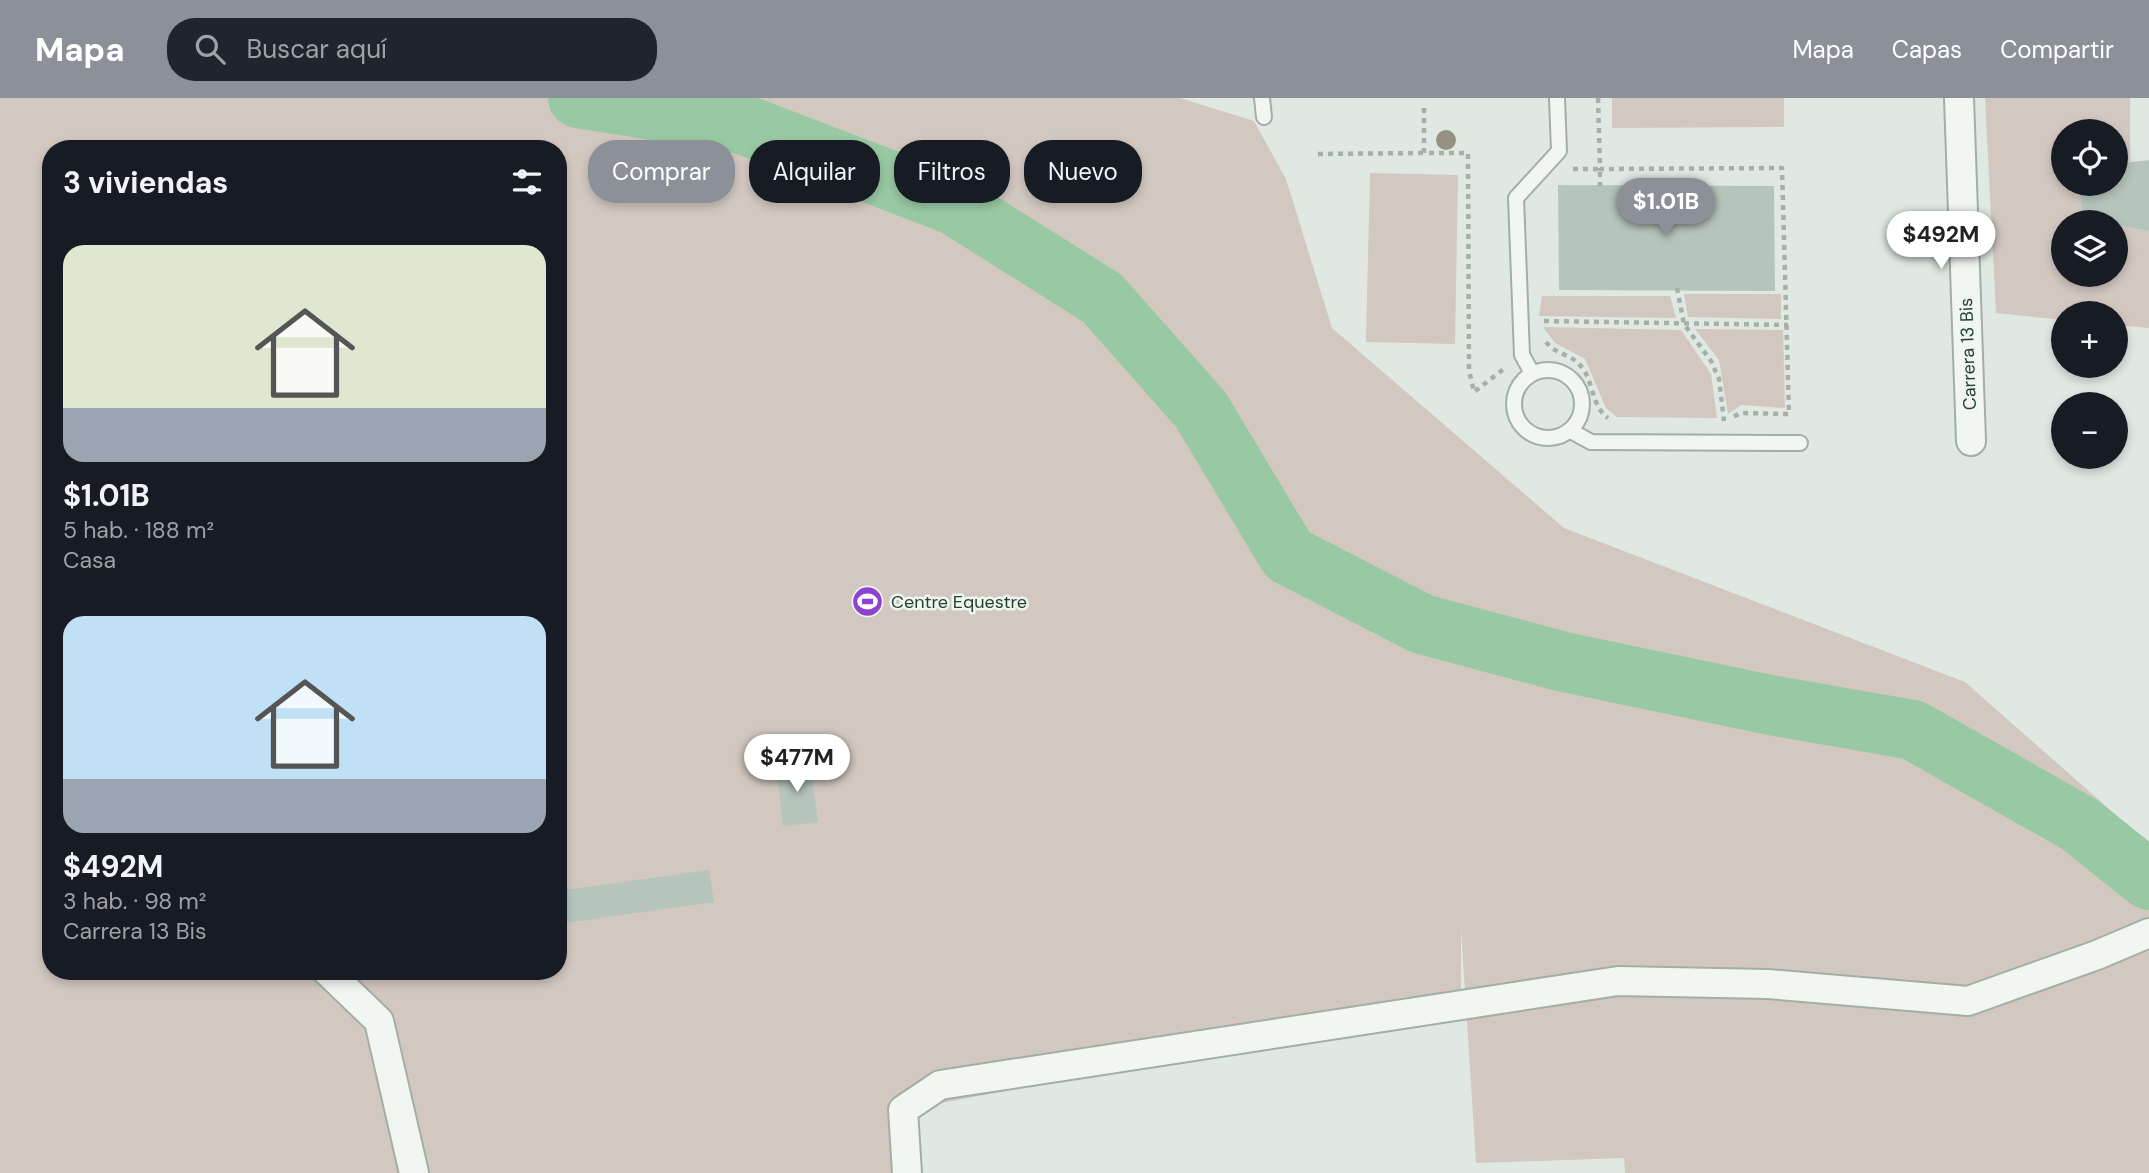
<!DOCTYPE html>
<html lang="es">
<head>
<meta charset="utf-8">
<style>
	:root { --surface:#171b24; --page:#20242c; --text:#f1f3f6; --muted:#9ea1a6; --accent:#8c9099 }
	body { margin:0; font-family:"DM Sans",sans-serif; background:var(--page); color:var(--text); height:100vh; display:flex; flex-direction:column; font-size:26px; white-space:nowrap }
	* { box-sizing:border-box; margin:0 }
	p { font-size:23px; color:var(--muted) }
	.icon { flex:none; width:38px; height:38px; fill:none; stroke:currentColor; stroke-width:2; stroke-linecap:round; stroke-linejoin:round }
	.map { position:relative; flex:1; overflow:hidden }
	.panel { position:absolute; left:42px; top:42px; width:525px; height:840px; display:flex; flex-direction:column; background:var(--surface); border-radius:28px; box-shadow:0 4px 10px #0003 }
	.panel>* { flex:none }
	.hud { position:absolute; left:588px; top:42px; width:665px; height:63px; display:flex; gap:14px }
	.buttons { position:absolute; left:2051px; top:21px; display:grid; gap:14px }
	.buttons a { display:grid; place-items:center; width:77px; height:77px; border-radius:50%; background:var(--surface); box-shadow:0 4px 10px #0003; font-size:35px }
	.price { position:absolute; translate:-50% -60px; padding:0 16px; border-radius:24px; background:#fff; color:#222; font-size:23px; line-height:46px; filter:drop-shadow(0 2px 4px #0008) }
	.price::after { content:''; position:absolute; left:50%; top:42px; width:21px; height:16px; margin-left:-10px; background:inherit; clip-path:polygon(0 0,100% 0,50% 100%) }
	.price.active { background:var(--accent); color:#fff }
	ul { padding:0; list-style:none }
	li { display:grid; align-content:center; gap:14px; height:371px; padding:0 21px }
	li span { display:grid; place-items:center; height:217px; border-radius:21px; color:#555 }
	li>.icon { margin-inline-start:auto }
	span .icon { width:126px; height:126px; fill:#fffc; stroke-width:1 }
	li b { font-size:30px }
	h2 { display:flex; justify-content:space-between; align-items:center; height:84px; padding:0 21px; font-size:30px }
	.chip { padding:0 24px; border-radius:28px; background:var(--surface); box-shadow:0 4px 10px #0003; font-size:24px; line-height:63px }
	.chip.active { background:var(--accent); color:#fff }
	header { display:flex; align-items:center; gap:42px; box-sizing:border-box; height:98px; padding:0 35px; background:var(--accent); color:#fff }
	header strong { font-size:33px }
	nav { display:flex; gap:38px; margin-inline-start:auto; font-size:24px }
	.search { width:490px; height:63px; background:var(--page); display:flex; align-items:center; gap:18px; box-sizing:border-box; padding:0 24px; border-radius:28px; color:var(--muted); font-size:26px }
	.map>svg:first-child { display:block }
	.green { fill:#d2c8c0; fill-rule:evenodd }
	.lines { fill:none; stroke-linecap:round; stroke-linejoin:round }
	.river { stroke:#99c9a3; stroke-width:60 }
	.building { fill:#b6c5bb }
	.lane-casing { stroke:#a1afa5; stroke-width:18 }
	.street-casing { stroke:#a1afa5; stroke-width:32 }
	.path { stroke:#a5b0a9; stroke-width:4.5; stroke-dasharray:5 5; stroke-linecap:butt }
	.lane { stroke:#f1f6f3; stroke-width:14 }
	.street { stroke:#f1f6f3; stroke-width:28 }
	.tree { fill:#969083 }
	.labels { text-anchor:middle; stroke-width:5; stroke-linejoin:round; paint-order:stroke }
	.street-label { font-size:18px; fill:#283f2f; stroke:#eef6f0 }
	.poi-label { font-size:18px; fill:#283f2f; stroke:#eef6f0; text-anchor:start }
</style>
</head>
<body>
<header>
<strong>Mapa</strong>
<div class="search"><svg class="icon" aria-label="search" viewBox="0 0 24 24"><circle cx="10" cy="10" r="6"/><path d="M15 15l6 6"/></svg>Buscar aquí</div>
<nav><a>Mapa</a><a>Capas</a><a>Compartir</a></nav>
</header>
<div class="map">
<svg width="2149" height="1075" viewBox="0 0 2149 1075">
	<rect width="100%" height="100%" fill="#dfe8e2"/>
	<path class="green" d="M0 0H1180L1254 23 1286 81 1332 230 1564 430 1965 584 2149 746V1075H1625L1624 1060 1476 1065 1461 830V907L904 1012 922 1075H0ZM51 51H558V873H51Z
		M1612 0H1784V29L1612 30Z
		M1985 0H2130V64L2116 66V33H2063V86H2078L2084 121 2102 124H2063V177H2116V127L2149 133V230L2116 227V215H2063V222L1996 215Z
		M1370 75 1458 77 1455 246 1366 244Z
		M1684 196H1781V221L1688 219Z
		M1542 198H1670L1676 220 1539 218Z
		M1543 229 1681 232 1711 276 1717 320 1617 319 1606 310 1585 261 1555 245Z
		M1695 231 1783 232 1785 310 1741 307 1728 316 1719 262Z"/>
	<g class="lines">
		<path class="river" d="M578 0 742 26 954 107 1102 200 1201 312 1288 457 1422 526 1564 564 1770 607 1913 632 2079 726 2149 782"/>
	</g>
	<path class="building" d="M2149 62V133L2116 127V124L2084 121 2078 86H2116V66Z
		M1558 87 1774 88 1775 193 1559 192Z
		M810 663 818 724 783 728 776 667Z
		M709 772 714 804 558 826V793Z"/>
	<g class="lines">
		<defs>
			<path id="lane" d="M1262 0 1264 19
				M1514 306a34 34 0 1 1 68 0a34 34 0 1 1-68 0Z
				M1532 275 1522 257 1516 100 1559 53 1557 0
				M1571 333 1591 344 1800 345"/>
			<path id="street" d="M1959 0 1971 343
				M327 873 379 923 414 1075
				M907 1075 903 1012 940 987 1618 883 1768 886 1968 903 2097 857 2149 835"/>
		</defs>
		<use href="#lane" class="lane-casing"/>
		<use href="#street" class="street-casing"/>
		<path class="path" d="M1598 0 1600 71 1782 70 1789 316 1740 315 1730 321
			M1424 10V55H1468L1469 272 1474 294 1505 270
			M1318 56 1424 55
			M1573 71H1600V88
			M1677 190 1684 226 1711 263 1719 281 1724 323
			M1544 223 1788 227
			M1546 244C1555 256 1570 256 1579 266 1594 280 1590 307 1608 320"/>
		<use href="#lane" class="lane"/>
		<use href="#street" class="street"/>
	</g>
	<circle class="tree" cx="1446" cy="42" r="10"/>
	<defs>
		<symbol id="stadium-disc" viewBox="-11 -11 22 22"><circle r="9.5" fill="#8d43ce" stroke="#eef6f0"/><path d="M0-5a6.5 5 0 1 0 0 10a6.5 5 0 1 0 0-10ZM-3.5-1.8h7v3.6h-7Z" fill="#fff"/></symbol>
	</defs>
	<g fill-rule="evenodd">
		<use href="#stadium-disc" x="850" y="486" width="35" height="35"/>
	</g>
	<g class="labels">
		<g class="street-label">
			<text transform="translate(1968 256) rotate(-92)" y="6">Carrera 13 Bis</text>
		</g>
		<g class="poi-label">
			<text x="891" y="510">Centre Equestre</text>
		</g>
	</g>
</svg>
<div class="buttons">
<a><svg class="icon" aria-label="locate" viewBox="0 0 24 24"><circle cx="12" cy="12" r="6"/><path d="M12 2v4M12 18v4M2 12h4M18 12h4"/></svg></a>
<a><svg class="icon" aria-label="layers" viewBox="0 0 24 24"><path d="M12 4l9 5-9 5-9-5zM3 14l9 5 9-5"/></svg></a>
<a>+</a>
<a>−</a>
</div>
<b class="price active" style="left:1666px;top:140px">$1.01B</b>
<b class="price" style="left:1941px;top:173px">$492M</b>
<b class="price" style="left:797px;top:696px">$477M</b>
<div class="hud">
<a class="chip active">Comprar</a>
<a class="chip">Alquilar</a>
<a class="chip">Filtros</a>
<a class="chip">Nuevo</a>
</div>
<section class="panel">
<h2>3 viviendas<svg class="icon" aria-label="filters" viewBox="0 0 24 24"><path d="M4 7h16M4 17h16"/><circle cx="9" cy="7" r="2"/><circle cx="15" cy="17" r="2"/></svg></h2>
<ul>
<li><span style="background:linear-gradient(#dfe7d0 75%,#9aa5b1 0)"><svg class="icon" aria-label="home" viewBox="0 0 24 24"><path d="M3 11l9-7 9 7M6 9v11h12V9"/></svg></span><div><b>$1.01B</b><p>5 hab. · 188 m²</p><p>Casa</p></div></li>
<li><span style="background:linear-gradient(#bfe0f5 75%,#9aa5b1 0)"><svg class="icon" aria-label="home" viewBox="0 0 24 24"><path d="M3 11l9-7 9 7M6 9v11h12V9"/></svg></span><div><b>$492M</b><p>3 hab. · 98 m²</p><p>Carrera 13 Bis</p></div></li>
</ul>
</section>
</div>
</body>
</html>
